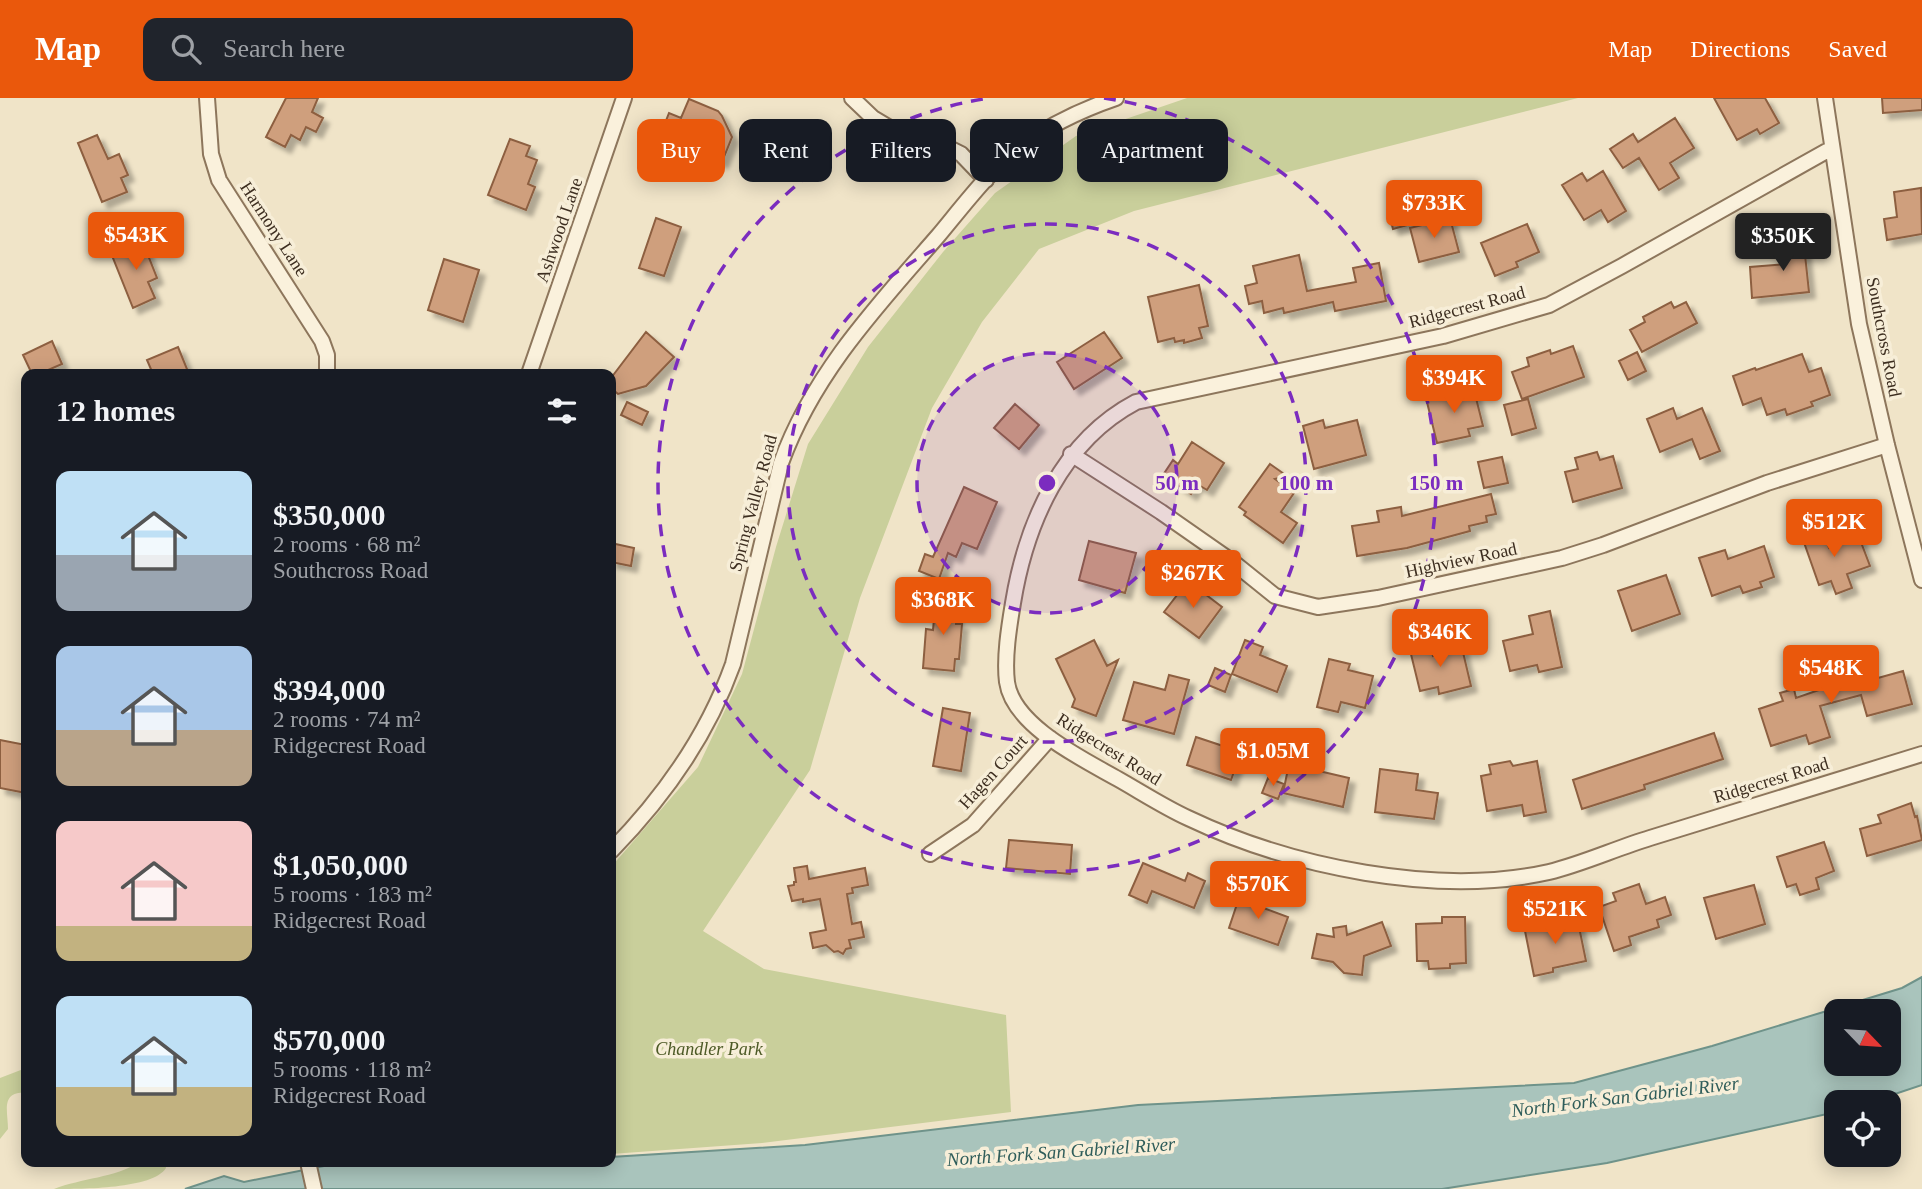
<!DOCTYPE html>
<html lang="en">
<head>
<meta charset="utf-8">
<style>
	:root { --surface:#171b24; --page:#20242c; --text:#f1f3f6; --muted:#9ea1a6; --accent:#ea580c }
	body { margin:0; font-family:Georgia,serif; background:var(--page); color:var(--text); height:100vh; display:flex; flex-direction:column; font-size:26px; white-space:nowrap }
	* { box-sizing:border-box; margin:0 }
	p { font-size:23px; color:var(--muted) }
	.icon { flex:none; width:38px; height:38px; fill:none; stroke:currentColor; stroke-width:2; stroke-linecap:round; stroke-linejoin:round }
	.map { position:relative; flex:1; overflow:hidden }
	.sheet { position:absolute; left:21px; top:271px; width:595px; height:798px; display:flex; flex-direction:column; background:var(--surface); border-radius:14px; box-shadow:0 4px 18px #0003 }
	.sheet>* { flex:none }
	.banner { position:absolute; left:637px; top:21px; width:665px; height:63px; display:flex; gap:14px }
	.needle { width:46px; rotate:115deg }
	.controls { position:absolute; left:1824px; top:901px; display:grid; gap:14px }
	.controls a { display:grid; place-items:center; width:77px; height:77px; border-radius:14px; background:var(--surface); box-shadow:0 4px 18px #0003; font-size:35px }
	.price { position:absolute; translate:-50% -60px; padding:0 16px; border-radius:7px; background:var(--accent); color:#fff; font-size:23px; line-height:46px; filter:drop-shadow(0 2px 4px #0008) }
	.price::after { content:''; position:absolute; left:50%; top:42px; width:21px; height:16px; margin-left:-10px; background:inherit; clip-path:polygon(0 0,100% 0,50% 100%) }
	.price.on { background:#222; color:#fff }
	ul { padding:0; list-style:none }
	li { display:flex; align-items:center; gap:21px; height:175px; padding:0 35px }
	li span { display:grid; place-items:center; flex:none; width:196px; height:140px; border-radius:14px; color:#555 }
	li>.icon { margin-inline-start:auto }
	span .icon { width:84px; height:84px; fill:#fffc; stroke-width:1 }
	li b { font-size:30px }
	h2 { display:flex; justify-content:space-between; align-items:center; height:84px; padding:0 35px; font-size:30px }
	.pill { padding:0 24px; border-radius:14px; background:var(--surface); box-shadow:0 4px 18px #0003; font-size:24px; line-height:63px }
	.pill.on { background:var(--accent); color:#fff }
	header { display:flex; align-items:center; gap:42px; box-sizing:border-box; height:98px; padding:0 35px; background:var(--accent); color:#fff }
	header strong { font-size:33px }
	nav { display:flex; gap:38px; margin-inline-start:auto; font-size:24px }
	.search { width:490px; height:63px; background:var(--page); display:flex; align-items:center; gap:18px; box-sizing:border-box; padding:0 24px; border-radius:14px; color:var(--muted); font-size:26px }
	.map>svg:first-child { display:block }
	.green { fill:#c9cf9b }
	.water { fill:#a9c4bc; stroke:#6f938a; stroke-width:2; fill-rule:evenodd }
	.building { fill:#cf9f7d; stroke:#8d5f41; stroke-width:2; filter:url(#shadow) }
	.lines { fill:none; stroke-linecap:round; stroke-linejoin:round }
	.minor-casing { stroke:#8d765c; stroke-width:18 }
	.minor { stroke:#faf1dc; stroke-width:14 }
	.ring { fill:none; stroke:#7b2cbf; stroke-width:3.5; stroke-dasharray:12 9 }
	.labels { text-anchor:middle; stroke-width:7; stroke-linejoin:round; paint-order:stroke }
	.street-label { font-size:18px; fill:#3d2e20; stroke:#f7eed8 }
	.park-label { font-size:18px; font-style:italic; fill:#4d5a26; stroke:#f7eed8 }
	.water-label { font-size:19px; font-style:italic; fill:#2f5d5a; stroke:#f7eed8 }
	.centre { fill:#7b2cbf; stroke:#f7eed8; stroke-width:3.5 }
	.ring-label { font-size:21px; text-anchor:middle; font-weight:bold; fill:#7b2cbf; stroke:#f7eed8; stroke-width:7; stroke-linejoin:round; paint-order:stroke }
</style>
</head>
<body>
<header>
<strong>Map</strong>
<div class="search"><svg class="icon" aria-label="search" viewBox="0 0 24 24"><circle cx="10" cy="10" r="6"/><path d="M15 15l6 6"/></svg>Search here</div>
<nav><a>Map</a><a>Directions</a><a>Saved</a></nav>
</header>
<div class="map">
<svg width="1922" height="1091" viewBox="0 0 1922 1091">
	<defs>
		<filter id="shadow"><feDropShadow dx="6" dy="6" stdDeviation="2" flood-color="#0004"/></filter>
	</defs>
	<rect width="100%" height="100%" fill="#f0e4c8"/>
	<path class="green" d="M1187 0H1578L1134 113 1039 151 982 224 932 310 860 500 810 672 703 833 764 871 1006 917 1011 1014 762 1045 611 1056V769L698 669 742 576 776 449 808 346 868 249 943 154 995 95 1076 38Z
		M26 970V995C0 993 8 1014 8 1031L0 1041V980Z
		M140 1064H165L166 1070C153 1091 82 1091 54 1091 82 1080 114 1080 140 1064Z"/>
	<path class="water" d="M1922 879V987L1871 1004H1836V1014L1607 1065 1442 1091H185L224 1078 244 1084 344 1064H611V1059L805 1047 1138 1007 1574 985 1712 948 1902 890ZM1836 914H1888V966H1836Z"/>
	<path class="building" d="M286 0H318L312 14 323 20 316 34 306 29 300 42 291 37 285 49 266 39Z
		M1714 0H1765L1779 25 1760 36 1757 31 1737 42Z
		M1882 0H1922V12L1883 15Z
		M689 1 718 13 722 18 732 39 722 64 660 38 669 15 681 20Z
		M1675 20 1694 50 1670 65 1679 80 1659 92 1639 60 1623 70 1610 51 1633 36 1638 44Z
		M97 37 108 61 119 56 128 77 121 80 127 94 102 104 78 45Z
		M510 41 530 48 526 58 537 62 528 86 535 89 526 112 488 97Z
		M1603 73 1626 113 1608 124 1601 112 1584 122 1562 87 1582 75 1587 83Z
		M1921 90 1922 136 1887 142 1884 121 1897 119 1894 94Z
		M1406 107 1411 126 1393 131 1388 112Z
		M656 120 681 129 664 178 639 170Z
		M1450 120 1459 154 1419 164 1410 130Z
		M1527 126 1539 154 1516 164 1518 169 1495 178 1481 145Z
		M1803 138 1809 194 1752 200 1750 169 1786 166 1783 140Z
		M142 142 157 180 148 184 155 200 133 210 111 155Z
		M1299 157 1307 193 1356 184 1353 170 1379 165 1386 203 1335 213 1333 204 1284 215 1283 210 1264 215 1262 203 1249 206 1245 188 1257 185 1253 168Z
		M444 161 479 172 463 224 428 212Z
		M1199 187 1208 228 1199 230 1202 240 1184 245V242L1175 244 1174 240 1158 244 1148 199Z
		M1671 204 1674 210 1686 204 1697 225 1642 254 1630 232 1645 224 1643 219Z
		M646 234 674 259 646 288 618 296 611 290V280Z
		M1104 234 1122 260 1074 291 1057 264Z
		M52 243 62 266 39 276H32L23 257Z
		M1573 248 1584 279 1522 301 1512 274 1529 268 1527 260 1550 252 1551 256Z
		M178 249 189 276H153L147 262Z
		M1637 254 1646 273 1628 282 1619 263Z
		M1802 256 1809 274 1821 270 1830 297 1811 304 1813 308 1787 317 1785 311 1767 317 1761 300 1743 307 1733 278 1755 270 1756 272Z
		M1474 292 1483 328 1468 331 1470 338 1437 345 1426 300 1450 295V298Z
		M1528 301 1536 330 1512 337 1504 307Z
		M627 304 648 314 642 327 621 317Z
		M1015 306 1039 327 1019 351 994 330Z
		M1673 310 1677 321 1702 310 1720 353 1700 361 1692 341 1660 354 1647 321Z
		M1323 322 1325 330 1357 322 1366 357 1314 371 1303 328Z
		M1192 344 1224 365 1207 392 1197 386 1191 396 1163 377 1173 362 1178 366Z
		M1597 354 1600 362 1613 358 1622 390 1573 404 1565 374 1578 371 1575 360Z
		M1502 359 1508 385 1484 390 1478 364Z
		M1270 366 1287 378 1275 381 1294 395 1281 414 1297 425 1283 445 1244 417 1246 414 1239 409Z
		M964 389 997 404 977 451 962 445 956 459 948 455 939 481 919 473 925 456 933 459Z
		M1491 396 1496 416 1486 418 1487 424 1469 428 1470 433 1407 450 1357 458 1352 428 1379 424 1377 413 1401 409 1402 418Z
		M1820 426 1829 450 1859 439 1870 468 1847 476 1852 490 1836 496 1831 483 1819 487 1800 433Z
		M1089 443 1136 455 1125 495 1079 482Z
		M611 445 634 450 631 468 611 464Z
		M1764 448 1774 479 1760 484 1762 489 1743 495 1740 488 1712 498 1699 460 1725 452 1728 461Z
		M1666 477 1680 516 1632 533 1618 493Z
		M1188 483 1222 509 1199 540 1164 514Z
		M936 498 958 500 956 526H962L959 561H955L954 573 923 570 926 531 933 532Z
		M1550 513 1562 569 1539 574 1537 567 1510 573 1503 543 1533 536 1529 518Z
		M1094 542 1107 568 1118 562 1096 618 1072 609 1075 601 1056 561Z
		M1245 542 1263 549 1260 557 1287 568 1277 594 1232 576Z
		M1429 543 1433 558 1462 550 1471 588 1439 596 1438 589 1420 593 1409 548Z
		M1329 561 1350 566 1348 572 1373 578 1365 610 1341 604 1338 614 1317 609Z
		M1856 568 1860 585 1903 573 1912 606 1867 618 1861 597 1820 608 1830 639 1809 646 1806 637 1771 648 1759 611 1783 603 1780 595 1794 591 1796 600 1836 586 1833 575Z
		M1215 570 1231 577 1225 594 1208 587Z
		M1169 577 1189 582 1174 636 1123 622 1134 584 1165 592Z
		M943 610 970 615 961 673 933 668Z
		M1714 635 1723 661 1644 687 1645 691 1582 711 1573 682Z
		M1196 639 1241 654 1231 682 1187 667Z
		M0 642 26 647V695L0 690Z
		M1510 663 1513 668 1537 663 1546 714 1524 718 1522 707 1487 713 1481 678 1491 676 1489 667Z
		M1289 666 1349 680 1343 709 1283 695Z
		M1380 671 1418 676 1416 692 1438 695 1434 721 1375 714Z
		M1268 680 1284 686 1278 701 1262 695Z
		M1911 705 1915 719 1917 718 1922 742 1867 758 1860 731 1881 725 1878 717Z
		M1009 742 1072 747 1070 776 1006 770Z
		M1824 744 1834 773 1816 780 1819 791 1800 797 1796 786 1787 789 1777 759Z
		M1143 765 1185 783 1188 775 1205 783 1194 810 1152 793 1147 805 1129 797Z
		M807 768 809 781 865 770 868 787 852 790 853 795 847 796 852 826 861 824 864 839 849 842 851 850 846 851 843 856 838 853 834 854 826 847 813 850 810 835 826 832 820 801 803 804V801L792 803 788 788 794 787V784H796L794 770Z
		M1639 786 1646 806 1665 799 1671 817 1657 822 1659 829 1629 839 1631 847 1614 853 1599 809 1616 803 1613 795Z
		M1754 787 1765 826 1716 841 1704 800Z
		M1240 797 1259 804 1258 808 1288 819 1278 847 1229 830Z
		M1442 819H1465L1466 865 1450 866V870L1429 871 1428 863H1417L1416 826 1442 825Z
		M1577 819 1586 863 1553 870V874L1534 878 1525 833 1540 830 1538 827Z
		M1382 824 1391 848 1364 858 1362 877 1344 875 1333 864 1312 860 1317 836 1334 839 1333 830 1346 828 1347 837Z"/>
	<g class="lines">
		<defs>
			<path id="minor" d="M207 0 211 56 219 82 322 243 327 257V276
				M852 0 873 20 910 42 947 49 961 56 986 82
				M1825 0 1859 226 1887 347 1922 482
				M1832 50 1622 168 1549 207 1443 238 1136 304C1062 343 1026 425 1013 505 1009 529 1004 560 1007 584 1013 628 1083 661 1118 681 1141 694 1164 709 1188 720 1291 769 1437 799 1549 774 1582 766 1617 750 1650 740 1740 712 1831 684 1922 656
				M529 276 624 0
				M1071 356 1161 414 1234 465 1275 498 1318 509 1378 500 1562 460 1603 447 1767 385 1887 347
				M611 753C663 700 708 636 733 566L781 365C813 276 877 208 938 138 963 108 987 76 1017 51 1047 28 1081 12 1116 0
				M930 756 973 727 1050 640
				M308 1064 314 1091"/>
		</defs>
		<use href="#minor" class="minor-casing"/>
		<use href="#minor" class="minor"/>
	</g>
	<circle cx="1047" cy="385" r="130" fill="#7b2cbf" fill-opacity=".12"/>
	<g class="ring">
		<circle cx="1047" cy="385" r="130"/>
		<circle cx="1047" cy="385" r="259"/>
		<path d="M1104 0A389 389 0 1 1 990 0"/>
	</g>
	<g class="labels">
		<g class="street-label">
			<text transform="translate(274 131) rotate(57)" y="6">Harmony Lane</text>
			<text transform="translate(559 132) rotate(-71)" y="6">Ashwood Lane</text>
			<text transform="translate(1467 209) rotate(-15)" y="6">Ridgecrest Road</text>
			<text transform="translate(1884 239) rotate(79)" y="6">Southcross Road</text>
			<text transform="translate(753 405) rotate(-75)" y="6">Spring Valley Road</text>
			<text transform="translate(1461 462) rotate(-12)" y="6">Highview Road</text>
			<text transform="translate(1109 651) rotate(32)" y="6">Ridgecrest Road</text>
			<text transform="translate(993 674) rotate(-48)" y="6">Hagen Court</text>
			<text transform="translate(1771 682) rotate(-17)" y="6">Ridgecrest Road</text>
		</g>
		<g class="park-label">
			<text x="709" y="957">Chandler Park</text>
		</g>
		<g class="water-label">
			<text transform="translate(1625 998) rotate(-7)" y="7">North Fork San Gabriel River</text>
			<text transform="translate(1061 1053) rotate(-4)" y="7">North Fork San Gabriel River</text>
		</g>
	</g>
	<circle cx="1047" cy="385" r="10" class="centre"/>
	<g class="ring-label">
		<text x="1177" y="392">50 m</text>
		<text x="1306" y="392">100 m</text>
		<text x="1436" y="392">150 m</text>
	</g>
</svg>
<div class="controls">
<a><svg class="needle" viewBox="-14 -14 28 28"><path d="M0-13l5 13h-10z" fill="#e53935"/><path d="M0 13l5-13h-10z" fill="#9ea1a6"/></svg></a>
<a><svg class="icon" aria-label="locate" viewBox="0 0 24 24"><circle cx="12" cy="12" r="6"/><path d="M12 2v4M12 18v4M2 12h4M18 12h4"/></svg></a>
</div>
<b class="price" style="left:1434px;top:142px">$733K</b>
<b class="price" style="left:136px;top:174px">$543K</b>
<b class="price on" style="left:1783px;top:175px">$350K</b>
<b class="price" style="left:1454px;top:317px">$394K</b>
<b class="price" style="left:1834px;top:461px">$512K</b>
<b class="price" style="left:1193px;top:512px">$267K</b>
<b class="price" style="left:943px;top:539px">$368K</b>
<b class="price" style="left:1440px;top:571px">$346K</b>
<b class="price" style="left:1831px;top:607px">$548K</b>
<b class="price" style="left:1273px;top:690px">$1.05M</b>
<b class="price" style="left:1258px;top:823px">$570K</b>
<b class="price" style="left:1555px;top:848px">$521K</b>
<div class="banner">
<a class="pill on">Buy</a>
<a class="pill">Rent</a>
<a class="pill">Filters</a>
<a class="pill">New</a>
<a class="pill">Apartment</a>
</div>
<section class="sheet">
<h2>12 homes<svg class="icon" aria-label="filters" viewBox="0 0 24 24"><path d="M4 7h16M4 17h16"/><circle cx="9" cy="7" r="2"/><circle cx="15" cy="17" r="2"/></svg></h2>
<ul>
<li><span style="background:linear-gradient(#bfe0f5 60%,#9aa5b1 0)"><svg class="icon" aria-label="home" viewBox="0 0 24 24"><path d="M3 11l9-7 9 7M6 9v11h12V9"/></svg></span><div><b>$350,000</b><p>2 rooms · 68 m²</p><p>Southcross Road</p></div></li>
<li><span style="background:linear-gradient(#a9c7e8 60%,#b9a48a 0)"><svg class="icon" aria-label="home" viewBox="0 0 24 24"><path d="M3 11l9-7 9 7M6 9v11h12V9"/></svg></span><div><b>$394,000</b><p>2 rooms · 74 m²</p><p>Ridgecrest Road</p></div></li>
<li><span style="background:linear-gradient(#f6c9c9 75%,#c2b280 0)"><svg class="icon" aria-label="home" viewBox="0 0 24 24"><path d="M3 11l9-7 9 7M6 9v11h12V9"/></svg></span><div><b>$1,050,000</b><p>5 rooms · 183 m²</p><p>Ridgecrest Road</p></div></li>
<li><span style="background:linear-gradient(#bfe0f5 65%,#c2b280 0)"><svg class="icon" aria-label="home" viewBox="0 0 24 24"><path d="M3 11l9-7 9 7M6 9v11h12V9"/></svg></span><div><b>$570,000</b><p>5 rooms · 118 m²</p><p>Ridgecrest Road</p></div></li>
</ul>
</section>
</div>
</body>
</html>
